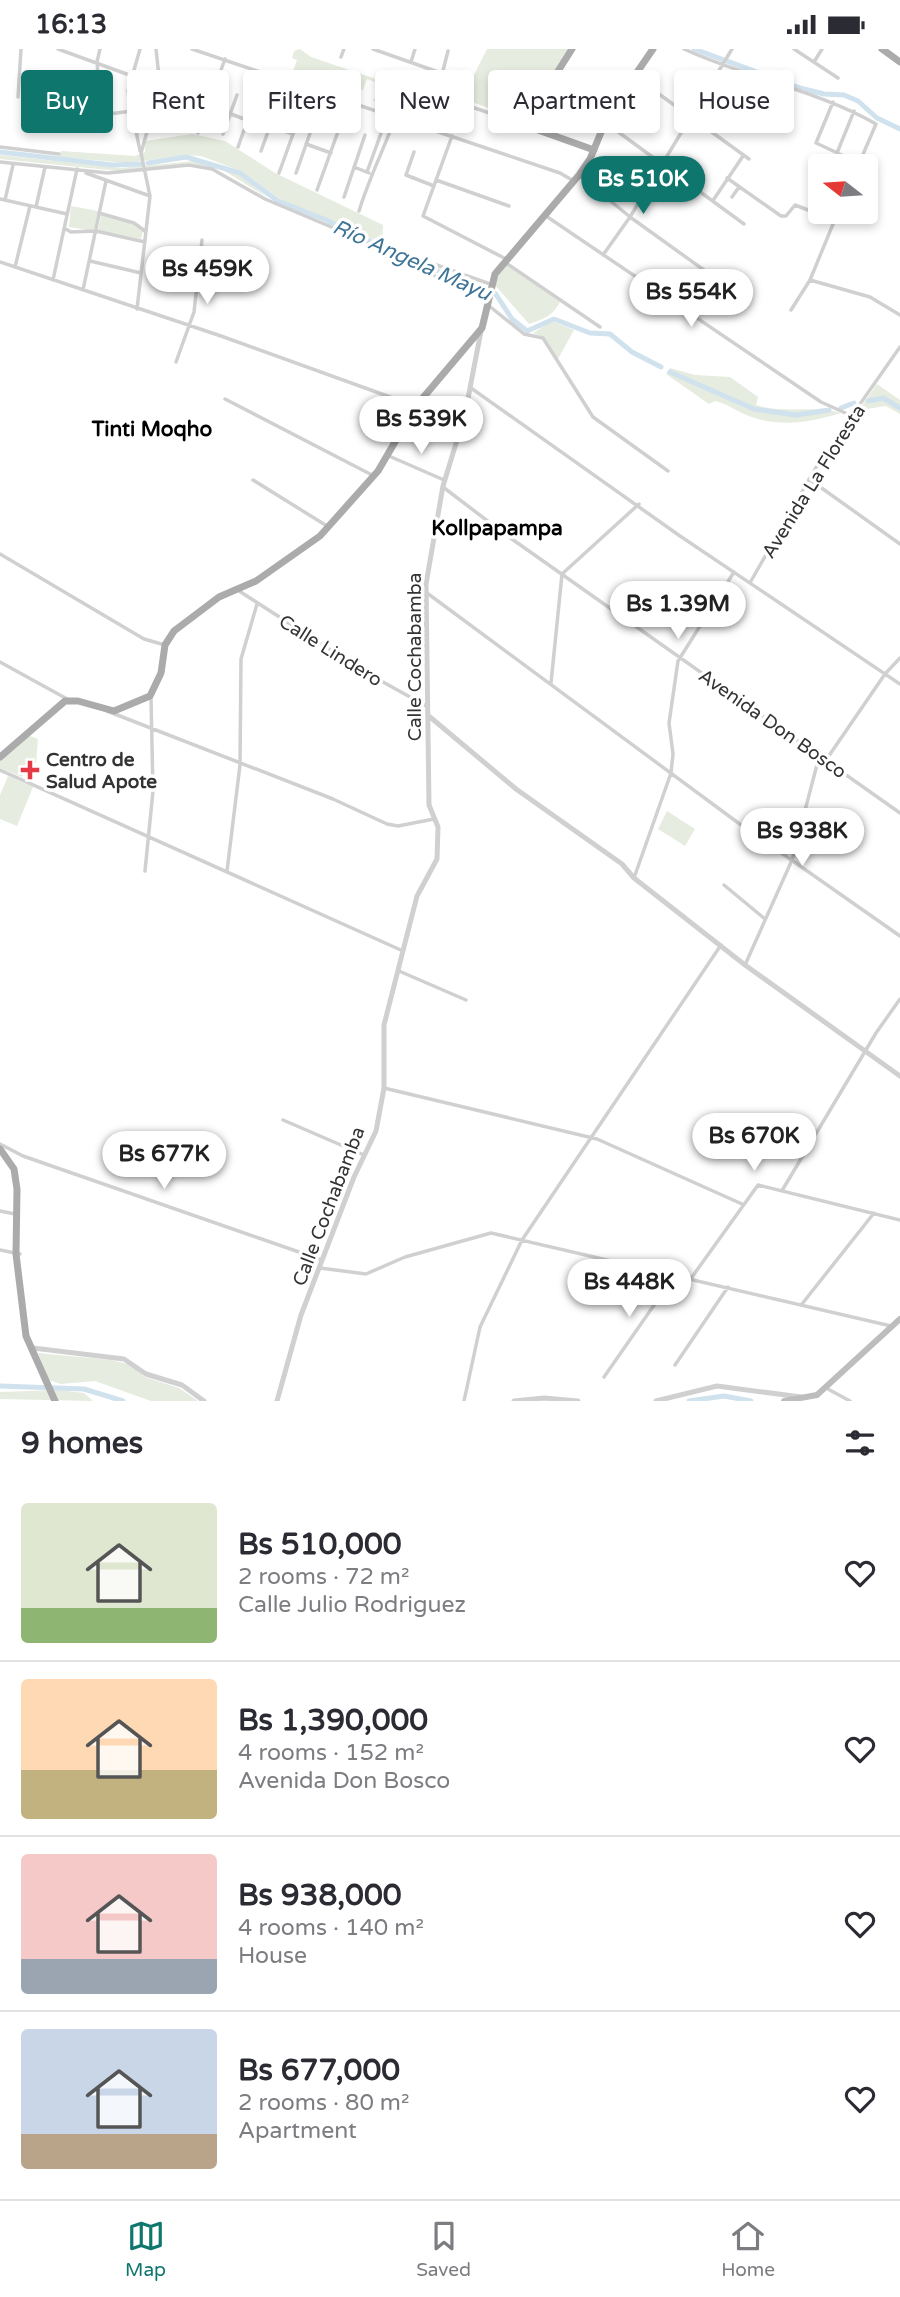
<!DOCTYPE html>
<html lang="en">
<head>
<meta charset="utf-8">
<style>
	:root { --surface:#fff; --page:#f7f7f7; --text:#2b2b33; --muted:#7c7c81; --line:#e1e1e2; --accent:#0f766e }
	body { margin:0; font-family:"Varela Round",sans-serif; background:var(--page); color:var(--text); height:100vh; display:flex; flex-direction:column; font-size:26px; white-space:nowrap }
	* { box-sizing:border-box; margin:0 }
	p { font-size:23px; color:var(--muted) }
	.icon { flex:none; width:38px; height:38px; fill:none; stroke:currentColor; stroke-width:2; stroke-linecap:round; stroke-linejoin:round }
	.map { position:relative; height:1352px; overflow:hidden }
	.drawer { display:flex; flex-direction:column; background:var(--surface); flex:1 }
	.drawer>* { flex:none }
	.top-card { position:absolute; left:21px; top:21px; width:859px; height:63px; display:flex; gap:14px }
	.needle { width:46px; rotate:287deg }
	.fabs { position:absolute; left:808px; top:105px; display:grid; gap:14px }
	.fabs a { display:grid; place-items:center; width:70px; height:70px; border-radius:7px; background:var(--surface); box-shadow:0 4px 10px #0003; font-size:35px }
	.price { position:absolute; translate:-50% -60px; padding:0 16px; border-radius:24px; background:#fff; color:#222; font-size:23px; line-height:46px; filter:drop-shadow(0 2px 4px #0008) }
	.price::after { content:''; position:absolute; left:50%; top:42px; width:21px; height:16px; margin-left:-10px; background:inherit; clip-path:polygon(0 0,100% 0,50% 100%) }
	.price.active { background:var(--accent); color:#fff }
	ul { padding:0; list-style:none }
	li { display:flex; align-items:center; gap:21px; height:175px; padding:0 21px }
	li+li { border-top:2px solid var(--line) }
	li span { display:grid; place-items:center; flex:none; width:196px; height:140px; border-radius:7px; color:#555 }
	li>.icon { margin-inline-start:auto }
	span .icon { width:84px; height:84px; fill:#fffc; stroke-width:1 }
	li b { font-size:30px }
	h2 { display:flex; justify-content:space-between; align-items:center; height:84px; padding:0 21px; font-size:30px }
	.pill { padding:0 24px; border-radius:7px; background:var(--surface); box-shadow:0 4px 10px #0003; font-size:24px; line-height:63px }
	.pill.active { background:var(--accent); color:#fff }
	.status { display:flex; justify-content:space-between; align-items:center; height:49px; padding:0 35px; background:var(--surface); direction:ltr }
	.status svg { height:19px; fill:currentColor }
	.tabs { display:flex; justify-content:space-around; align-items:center; height:98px; border-top:2px solid var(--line); background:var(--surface); font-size:19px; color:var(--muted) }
	.tabs a { display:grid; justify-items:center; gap:4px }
	.tabs .active { color:var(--accent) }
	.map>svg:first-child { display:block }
	.green { fill:#e6ecdf }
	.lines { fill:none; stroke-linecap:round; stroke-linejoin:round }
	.river { stroke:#cfe2ee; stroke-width:5 }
	.minor { stroke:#d0d0d0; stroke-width:3.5 }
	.tertiary { stroke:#d0d0d0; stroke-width:5 }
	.secondary { stroke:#bdbdbd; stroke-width:6 }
	.primary { stroke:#ababab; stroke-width:7 }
	.poi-dot { fill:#e63946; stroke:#fff; stroke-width:2.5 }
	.labels { text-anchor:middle; stroke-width:7; stroke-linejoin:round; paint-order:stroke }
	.street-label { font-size:19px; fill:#333; stroke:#fff }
	.poi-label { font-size:19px; font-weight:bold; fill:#333; stroke:#fff; text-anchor:start }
	.water-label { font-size:21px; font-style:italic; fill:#3f7597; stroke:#fff }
	.neighbourhood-label { font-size:21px; font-weight:bold; fill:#000; stroke:#fff }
</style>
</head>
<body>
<div class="status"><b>16:13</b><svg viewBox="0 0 49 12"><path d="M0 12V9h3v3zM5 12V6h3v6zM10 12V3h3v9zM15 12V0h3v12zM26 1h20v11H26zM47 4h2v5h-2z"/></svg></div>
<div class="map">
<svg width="900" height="1352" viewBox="0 0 900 1352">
	<rect width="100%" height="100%" fill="#fff"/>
	<path class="green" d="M300 0 311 8 388 34 385 52H373L382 36 367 30 363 41 354 38 357 30 346 26 343 35 334 27 332 31 303 21 298 33 290 30 297 11 292 9 294 2Z
		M487 0H568L524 70H521L440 42 444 27 469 36Z
		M192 85 225 92 275 124 383 176 382 194 284 153 241 122 201 107 186 106 127 114 59 108 61 102 135 107 145 103V92Z
		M0 106 121 119 195 112 239 125 268 149 223 121 189 114 128 123 0 110Z
		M71 157 98 162 94 182 69 178Z
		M101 166 133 175 143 182 141 190 98 181Z
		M506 216 560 253C552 268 543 270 529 275L493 234Z
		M552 272 574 281 558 310 544 288 533 284Z
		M670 319 695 326 730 328 758 348 756 356C783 365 813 356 841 364 810 374 775 379 744 365 733 360 727 355 715 352L709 355 666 325Z
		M877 335 900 351V365L886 357 859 361Z
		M27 686 38 690 36 714 27 713 22 728 0 719V709Z
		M8 727 33 738 17 777 0 770V746Z
		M667 762 695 780 685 797 658 780Z
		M38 1304 111 1311 132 1316 145 1328 179 1339 198 1352H151L95 1332 61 1335 49 1331Z
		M59 1341 84 1344 93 1352 0 1350V1343Z"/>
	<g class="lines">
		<path class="river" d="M694 0 800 39 824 45 844 46 858 52 877 69 900 80
			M0 103 112 116 141 115
			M148 114 186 108 240 124 278 152 326 171 405 209 495 244 512 270 527 282 554 270 590 284 610 285 632 303 661 318
			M670 323 754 360 796 366 829 361
			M868 352 883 349 900 359
			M841 359 854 354
			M0 1337 84 1340 123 1352
			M689 1352 724 1347 751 1352"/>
		<path class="minor" d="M58 0 132 27
			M100 0 97 13 101 66 132 62
			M192 0 560 124 572 131
			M373 0 441 24
			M684 0C747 29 816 41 876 75L858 117
			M794 0 838 29
			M341 8 344 0
			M411 13 415 0
			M814 13 822 0
			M634 27 749 110
			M434 45 524 76
			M437 45 448 2
			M18 48 21 0
			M180 52 207 62
			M833 53 816 94 859 114
			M231 65 252 73
			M606 74 744 175
			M270 77 293 85
			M170 82 189 27
			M198 84 225 10
			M223 85 237 46
			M452 87 423 167 506 210
			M306 95 331 104
			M0 98 59 105
			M238 98 244 81 252 73 268 25
			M140 102 128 42 140 0
			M261 102 277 58
			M414 103 406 126 434 137
			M837 104 854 62
			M0 113 108 124 189 116 212 120 265 150 381 199 396 211 487 248
			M354 118 369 124
			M367 123 388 65
			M86 124 150 147
			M279 124 310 38
			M296 124 314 73
			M580 127 630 168 722 234
			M727 129 781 167H786L795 156 834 171
			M436 131 509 157
			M317 141 349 52
			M344 148 365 86
			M732 148 739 138
			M0 150 67 165
			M714 150 743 107
			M5 151 13 116
			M36 158 45 118
			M359 162C369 129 384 100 396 67
			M99 164 134 174 145 182
			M546 167 821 353 852 367
			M64 179 71 183 96 182 145 193
			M406 205 490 235
			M603 206 630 168 732 0
			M90 212 141 224
			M0 213 221 287 415 357
			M506 214 600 278
			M15 218 30 157
			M53 231 77 120
			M810 231 870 248 900 266
			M83 241 106 132
			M488 256 524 285 543 289 593 368 668 422
			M137 260 150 147 141 104 160 37 156 0
			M791 261 810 231 838 163
			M176 313 194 263 202 191
			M471 339 680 487 900 635
			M225 350 372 426
			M389 407 444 431
			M809 430 900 495
			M253 431 327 477
			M443 438 502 483 900 764
			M0 505 144 590 165 596
			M751 532 818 415 900 298
			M236 540 365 623 428 658
			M427 544 737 773 900 887
			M0 613 69 651
			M551 634 562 525 639 455
			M107 662 333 750 387 775 398 777 434 770
			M826 711 885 625 900 609
			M0 721 403 902
			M145 822 153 742 151 649
			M227 822 240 716 241 610 257 555
			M634 829 671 724 673 705 669 674 678 612 734 523
			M724 836 765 870
			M745 916 792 811 819 708
			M399 922 466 951
			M384 1039 597 1090 742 1155
			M283 1071 364 1106
			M0 1095 23 1107 322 1211
			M783 1140 876 984 900 950
			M0 1162 15 1165
			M0 1201 20 1205
			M320 1219 366 1225 405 1208 491 1184 891 1277
			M692 1228 758 1136 900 1171
			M802 1255 874 1164
			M675 1316 728 1238
			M604 1328 675 1226
			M826 1339 850 1352
			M464 1352 480 1278 522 1191 721 896"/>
		<path class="tertiary" d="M430 668 516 740 622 815 634 829 745 916 900 1027
			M33 1299 124 1310 146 1325 182 1336 204 1352
			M277 1352 301 1266 354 1128 376 1082 384 1039V976L417 847 437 810 438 778 429 756 426 535 443 437 465 365 481 282
			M514 1352 544 1349 578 1352
			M656 1352 717 1337 801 1348"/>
		<path class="secondary" d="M784 1352 817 1346 900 1270"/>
		<path class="primary" d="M572 0 524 76 594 101
			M882 0 900 13
			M0 708 65 652H78L114 662 150 647 161 624 165 596 174 582 219 548 256 532 320 487 378 422 416 357 482 279 495 225 579 126 590 110 609 64 653 0
			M0 1100 14 1120 17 1140 16 1205 26 1287 55 1352"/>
	</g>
	<path class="poi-dot" d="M26.5 710.5h7v7h7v7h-7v7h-7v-7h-7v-7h7z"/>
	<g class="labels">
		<g class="street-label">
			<text transform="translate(813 432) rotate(-58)" y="7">Avenida La Floresta</text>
			<text transform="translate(331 601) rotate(32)" y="7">Calle Lindero</text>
			<text transform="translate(414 608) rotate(-90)" y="7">Calle Cochabamba</text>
			<text transform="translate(773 674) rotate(35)" y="7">Avenida Don Bosco</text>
			<text transform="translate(328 1157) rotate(-69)" y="7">Calle Cochabamba</text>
		</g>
		<g class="poi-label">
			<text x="46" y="717">Centro de<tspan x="46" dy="22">Salud Apote</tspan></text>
		</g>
		<g class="water-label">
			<text transform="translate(412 211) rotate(24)" y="7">Río Angela Mayu</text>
		</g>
		<g class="neighbourhood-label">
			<text x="152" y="387">Tinti Moqho</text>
			<text x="497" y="486">Kollpapampa</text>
		</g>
	</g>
</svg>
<div class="fabs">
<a><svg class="needle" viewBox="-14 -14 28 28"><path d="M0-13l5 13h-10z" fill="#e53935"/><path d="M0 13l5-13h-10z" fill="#7c7c81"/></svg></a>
</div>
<b class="price active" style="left:643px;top:167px">Bs 510K</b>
<b class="price" style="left:207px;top:257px">Bs 459K</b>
<b class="price" style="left:691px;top:280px">Bs 554K</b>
<b class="price" style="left:421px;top:407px">Bs 539K</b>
<b class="price" style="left:678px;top:592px">Bs 1.39M</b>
<b class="price" style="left:802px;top:819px">Bs 938K</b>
<b class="price" style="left:754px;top:1124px">Bs 670K</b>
<b class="price" style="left:164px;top:1142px">Bs 677K</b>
<b class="price" style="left:629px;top:1270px">Bs 448K</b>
<div class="top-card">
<a class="pill active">Buy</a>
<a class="pill">Rent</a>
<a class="pill">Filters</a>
<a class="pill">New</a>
<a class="pill">Apartment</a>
<a class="pill">House</a>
</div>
</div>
<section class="drawer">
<h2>9 homes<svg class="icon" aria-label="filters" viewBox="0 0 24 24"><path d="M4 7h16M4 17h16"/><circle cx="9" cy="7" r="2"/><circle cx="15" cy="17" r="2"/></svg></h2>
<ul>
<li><span style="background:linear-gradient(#dfe7d0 75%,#8fb573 0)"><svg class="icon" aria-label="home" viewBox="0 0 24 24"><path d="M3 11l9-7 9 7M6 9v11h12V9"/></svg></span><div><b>Bs 510,000</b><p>2 rooms · 72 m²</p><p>Calle Julio Rodriguez</p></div><svg class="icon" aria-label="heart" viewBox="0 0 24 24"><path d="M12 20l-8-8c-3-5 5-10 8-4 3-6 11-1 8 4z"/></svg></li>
<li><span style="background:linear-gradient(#ffd9b3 65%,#c2b280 0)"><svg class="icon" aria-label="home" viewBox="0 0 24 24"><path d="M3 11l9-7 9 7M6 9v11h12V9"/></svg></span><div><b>Bs 1,390,000</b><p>4 rooms · 152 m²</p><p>Avenida Don Bosco</p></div><svg class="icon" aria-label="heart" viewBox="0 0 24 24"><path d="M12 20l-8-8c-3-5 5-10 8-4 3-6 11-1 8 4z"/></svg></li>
<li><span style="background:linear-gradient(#f6c9c9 75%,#9aa5b1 0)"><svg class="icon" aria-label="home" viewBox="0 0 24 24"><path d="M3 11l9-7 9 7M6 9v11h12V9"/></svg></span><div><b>Bs 938,000</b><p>4 rooms · 140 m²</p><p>House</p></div><svg class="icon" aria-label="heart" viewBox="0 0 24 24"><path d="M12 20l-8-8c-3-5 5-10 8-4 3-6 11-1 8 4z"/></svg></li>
<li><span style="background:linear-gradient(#c9d6e8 75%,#b9a48a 0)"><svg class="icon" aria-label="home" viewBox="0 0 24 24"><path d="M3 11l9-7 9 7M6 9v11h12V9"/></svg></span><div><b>Bs 677,000</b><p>2 rooms · 80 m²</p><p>Apartment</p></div><svg class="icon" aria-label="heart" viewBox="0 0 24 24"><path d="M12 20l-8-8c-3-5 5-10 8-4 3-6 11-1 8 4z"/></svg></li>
</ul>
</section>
<nav class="tabs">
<a class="active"><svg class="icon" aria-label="map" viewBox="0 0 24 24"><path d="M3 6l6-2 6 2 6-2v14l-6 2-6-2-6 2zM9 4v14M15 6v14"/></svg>Map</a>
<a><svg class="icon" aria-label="saved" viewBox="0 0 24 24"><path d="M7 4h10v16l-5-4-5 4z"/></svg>Saved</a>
<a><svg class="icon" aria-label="home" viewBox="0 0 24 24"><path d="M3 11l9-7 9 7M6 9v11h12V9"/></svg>Home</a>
</nav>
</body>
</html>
